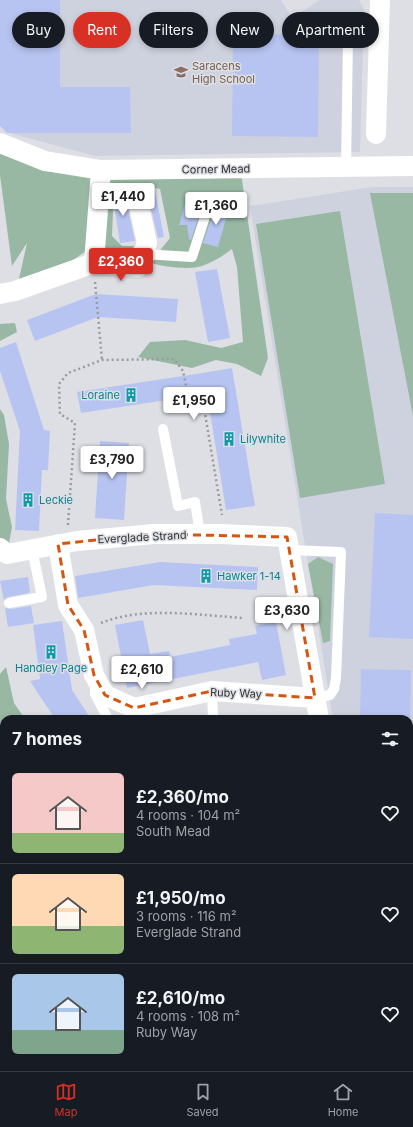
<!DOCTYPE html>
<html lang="en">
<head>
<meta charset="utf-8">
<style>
	:root { --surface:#171b24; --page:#20242c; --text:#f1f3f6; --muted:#9ea1a6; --line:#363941; --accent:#d93025 }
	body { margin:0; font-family:Inter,sans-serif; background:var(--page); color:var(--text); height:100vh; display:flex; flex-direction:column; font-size:15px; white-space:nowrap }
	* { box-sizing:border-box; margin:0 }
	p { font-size:13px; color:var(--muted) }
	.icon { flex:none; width:22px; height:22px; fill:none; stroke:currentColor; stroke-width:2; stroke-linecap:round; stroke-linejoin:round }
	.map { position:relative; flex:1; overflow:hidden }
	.drawer { position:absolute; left:0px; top:715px; width:413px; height:356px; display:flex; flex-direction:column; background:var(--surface); border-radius:12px 12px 0 0; box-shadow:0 2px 6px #0003 }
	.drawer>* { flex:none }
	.guide { position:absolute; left:12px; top:12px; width:389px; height:36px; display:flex; gap:8px }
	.price { position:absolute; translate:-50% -34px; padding:0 9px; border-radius:4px; background:#fff; color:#222; font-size:13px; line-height:26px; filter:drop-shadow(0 1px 2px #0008) }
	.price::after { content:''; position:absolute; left:50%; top:24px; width:12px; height:9px; margin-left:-6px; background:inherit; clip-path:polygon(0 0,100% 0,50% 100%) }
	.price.active { background:var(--accent); color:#fff }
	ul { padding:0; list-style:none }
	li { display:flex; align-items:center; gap:12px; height:100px; padding:0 12px }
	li+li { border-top:1px solid var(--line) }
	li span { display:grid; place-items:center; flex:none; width:112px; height:80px; border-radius:6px; color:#555 }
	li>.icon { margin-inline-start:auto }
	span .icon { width:48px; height:48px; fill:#fffc; stroke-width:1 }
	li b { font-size:17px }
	h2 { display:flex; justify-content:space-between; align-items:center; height:48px; padding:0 12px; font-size:17px }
	.chip { padding:0 14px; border-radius:18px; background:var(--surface); box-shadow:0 2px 6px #0003; font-size:14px; line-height:36px }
	.chip.active { background:var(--accent); color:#fff }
	.menu { display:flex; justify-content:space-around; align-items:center; height:56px; border-top:1px solid var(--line); background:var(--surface); font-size:11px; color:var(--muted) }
	.menu a { display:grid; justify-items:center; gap:2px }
	.menu .active { color:var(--accent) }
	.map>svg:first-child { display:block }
	.built { fill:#ced2de }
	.green { fill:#98b8a4 }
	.building { fill:#b7c4f1 }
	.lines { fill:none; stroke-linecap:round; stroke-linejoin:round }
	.path { stroke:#999b9f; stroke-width:2.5; stroke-dasharray:2 3; stroke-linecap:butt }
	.lane { stroke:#fff; stroke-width:10 }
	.street { stroke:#fff; stroke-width:20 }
	.marked { fill:none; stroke:#d65510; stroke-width:3; stroke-dasharray:8 5; stroke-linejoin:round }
	.labels { text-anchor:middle; stroke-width:3; stroke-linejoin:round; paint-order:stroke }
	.education-label { font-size:11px; fill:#785e54; stroke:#dddfe5; text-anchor:start }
	.street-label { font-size:11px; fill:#303033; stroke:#dddfe5 }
	.culture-label { font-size:11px; fill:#0d838f; stroke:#dddfe5; text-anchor:start }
</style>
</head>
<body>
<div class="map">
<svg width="413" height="1071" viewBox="0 0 413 1071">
	<rect width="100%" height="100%" fill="#dddfe5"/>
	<path class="built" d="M0 0H281L292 18 320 0H359L364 10 360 152 95 156 9 133 0 125Z
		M372 187H413V898H409V719H333L250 206Z"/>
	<path class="green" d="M1 153 43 171 92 176 89 249 70 262 19 279 27 243 12 266 0 175V154Z
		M241 173 268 358 261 376 237 364 216 360 192 368 138 357 150 342 185 340 221 348 243 342 237 267 232 249C223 256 213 262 202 266 191 270 163 267 152 263L161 249 170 238 160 189 132 183 114 186 112 236 122 246H134L128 259 102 254 104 177Z
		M370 193H413V416Z
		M340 211 385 484 300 498 256 224Z
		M15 323 17 332 0 341V324Z
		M0 409 4 415 9 444 6 499 12 527 9 543 0 538Z
		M318 557 333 564 330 641 323 643 308 564Z
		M6 667 14 703 25 719H4V820L0 821V674Z
		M0 843H4V882H0Z
		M409 898H413V1071H336V1067H409Z
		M0 986 4 987V1051H0Z
		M182 1067H256V1071H182Z"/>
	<path class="building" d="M0 0H60V87H130L131 133H7L0 126Z
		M233 34 319 35 318 137 232 136Z
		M154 186 164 237 158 238 146 188Z
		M125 190V195L135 241 120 243 112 192Z
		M187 197 203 202 191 240 189 239 187 225H179Z
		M216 205 229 208 218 247 203 243Z
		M217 269 230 338 208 342 195 272Z
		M96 294 178 299 176 322 98 317 35 341 27 320Z
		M16 342 44 430 50 431 48 470H42L39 531 15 530 20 431 0 371V348Z
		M232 368 255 506 226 510 207 394 81 413 77 392 203 373Z
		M100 441 129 443 124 520 95 518Z
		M375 513 413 515V639L369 637Z
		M160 562 258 567 257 590 154 585 78 598 75 576Z
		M28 577 30 591 29 593 8 597 4 600 0 581Z
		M31 606 34 623 8 627 5 608 10 609Z
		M143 620 150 654 169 651 170 657 230 645 229 639 257 634 255 626 276 622 286 675 262 680 258 662 127 688 115 625Z
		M62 621 72 690 91 719H55L30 681 40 679 33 625Z
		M361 669 411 670 410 719H360Z"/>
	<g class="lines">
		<path class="path" d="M95 282 102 360
			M68 525 75 423 60 414 59 384 68 373 102 360 174 359 183 371 190 406 203 402 222 515
			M101 623C143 606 198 615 243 618
			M409 923H413
			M0 1057H4
			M392 1071V1067"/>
		<path class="lane" d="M346 167 348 39
			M143 254 192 257 211 198
			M163 429 178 506 195 502 200 534
			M289 550 341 552 336 678 334 689 330 695 315 698
			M9 603 42 597 32 549
			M95 690V694L108 719
			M212 691 213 719
			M0 835 4 834
			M61 1071 62 1067"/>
		<path class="street" d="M376 134 380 0
			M0 143 45 161 101 170 413 166
			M94 263 101 170
			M0 294 15 291 94 263 138 267 147 243 136 193
			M58 544 68 605 84 630 94 675 105 695 134 708 212 691 315 698
			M0 548 7 554 77 541 154 534H220L287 537 319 719
			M0 910H4
			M320 1071V1067"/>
	</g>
	<path class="marked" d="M154 534 287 537 315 698 212 691 134 708 105 695 94 675 84 630 68 605 58 544Z"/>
	<defs>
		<symbol id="school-bare" viewBox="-9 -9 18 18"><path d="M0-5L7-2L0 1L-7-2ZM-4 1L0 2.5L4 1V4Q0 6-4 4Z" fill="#8d6e63" stroke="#dddfe5" stroke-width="2.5" paint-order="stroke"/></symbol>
		<symbol id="building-bare" viewBox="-9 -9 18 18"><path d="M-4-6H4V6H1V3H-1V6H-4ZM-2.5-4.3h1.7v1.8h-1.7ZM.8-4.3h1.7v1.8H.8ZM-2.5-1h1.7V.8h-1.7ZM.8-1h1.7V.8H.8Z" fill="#0f9aa8" stroke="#dddfe5" stroke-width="2.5" paint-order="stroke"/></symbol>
	</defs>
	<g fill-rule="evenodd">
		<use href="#school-bare" x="171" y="62" width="20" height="20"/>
		<use href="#building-bare" x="121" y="385" width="20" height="20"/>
		<use href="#building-bare" x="219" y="429" width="20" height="20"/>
		<use href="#building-bare" x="18" y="490" width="20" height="20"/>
		<use href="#building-bare" x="196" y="566" width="20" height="20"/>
		<use href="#building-bare" x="41" y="642" width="20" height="20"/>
	</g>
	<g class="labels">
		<g class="education-label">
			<text x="192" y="70">Saracens<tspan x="192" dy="13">High School</tspan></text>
		</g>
		<g class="street-label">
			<text transform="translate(216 169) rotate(-1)" y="4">Corner Mead</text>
			<text transform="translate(142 537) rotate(-3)" y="4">Everglade Strand</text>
			<text transform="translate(236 693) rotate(2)" y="4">Ruby Way</text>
		</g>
		<g class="culture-label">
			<text x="120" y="399" text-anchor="end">Loraine</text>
			<text x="240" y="443">Lilywhite</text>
			<text x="39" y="504">Leckie</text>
			<text x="217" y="580">Hawker 1-14</text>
			<text x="51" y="672" text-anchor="middle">Handley Page</text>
		</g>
	</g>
</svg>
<b class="price" style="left:123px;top:217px">£1,440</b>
<b class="price" style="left:216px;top:226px">£1,360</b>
<b class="price active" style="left:121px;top:282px">£2,360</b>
<b class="price" style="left:194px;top:421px">£1,950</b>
<b class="price" style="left:112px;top:480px">£3,790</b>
<b class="price" style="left:287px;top:631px">£3,630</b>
<b class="price" style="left:142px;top:690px">£2,610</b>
<div class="guide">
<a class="chip">Buy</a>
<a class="chip active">Rent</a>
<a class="chip">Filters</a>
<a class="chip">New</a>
<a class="chip">Apartment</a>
</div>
<section class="drawer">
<h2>7 homes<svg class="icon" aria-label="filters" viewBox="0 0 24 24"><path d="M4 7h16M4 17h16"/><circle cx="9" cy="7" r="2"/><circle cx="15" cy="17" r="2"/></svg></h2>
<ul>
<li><span style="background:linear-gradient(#f6c9c9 75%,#8fb573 0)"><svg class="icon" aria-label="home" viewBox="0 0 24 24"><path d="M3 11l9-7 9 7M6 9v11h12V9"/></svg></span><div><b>£2,360/mo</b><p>4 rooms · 104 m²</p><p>South Mead</p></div><svg class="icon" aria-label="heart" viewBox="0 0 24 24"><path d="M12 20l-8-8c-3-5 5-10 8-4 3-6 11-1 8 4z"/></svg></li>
<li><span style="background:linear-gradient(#ffd9b3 65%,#8fb573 0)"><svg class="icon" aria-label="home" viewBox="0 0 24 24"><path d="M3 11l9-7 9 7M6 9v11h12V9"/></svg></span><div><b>£1,950/mo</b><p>3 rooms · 116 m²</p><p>Everglade Strand</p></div><svg class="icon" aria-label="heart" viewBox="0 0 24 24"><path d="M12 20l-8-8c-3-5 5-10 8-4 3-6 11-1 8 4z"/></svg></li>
<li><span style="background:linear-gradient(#a9c7e8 70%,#7fa58c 0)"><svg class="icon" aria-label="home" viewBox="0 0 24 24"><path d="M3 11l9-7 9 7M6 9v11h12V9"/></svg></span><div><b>£2,610/mo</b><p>4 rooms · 108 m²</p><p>Ruby Way</p></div><svg class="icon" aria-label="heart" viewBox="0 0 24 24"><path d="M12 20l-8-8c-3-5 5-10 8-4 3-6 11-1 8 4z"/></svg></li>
</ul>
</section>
</div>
<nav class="menu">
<a class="active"><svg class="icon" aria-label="map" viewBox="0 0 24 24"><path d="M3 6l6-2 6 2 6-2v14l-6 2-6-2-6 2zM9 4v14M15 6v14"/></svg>Map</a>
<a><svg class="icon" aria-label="saved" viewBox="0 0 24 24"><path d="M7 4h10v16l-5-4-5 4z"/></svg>Saved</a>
<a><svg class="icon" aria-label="home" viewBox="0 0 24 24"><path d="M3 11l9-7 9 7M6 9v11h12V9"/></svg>Home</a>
</nav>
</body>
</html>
